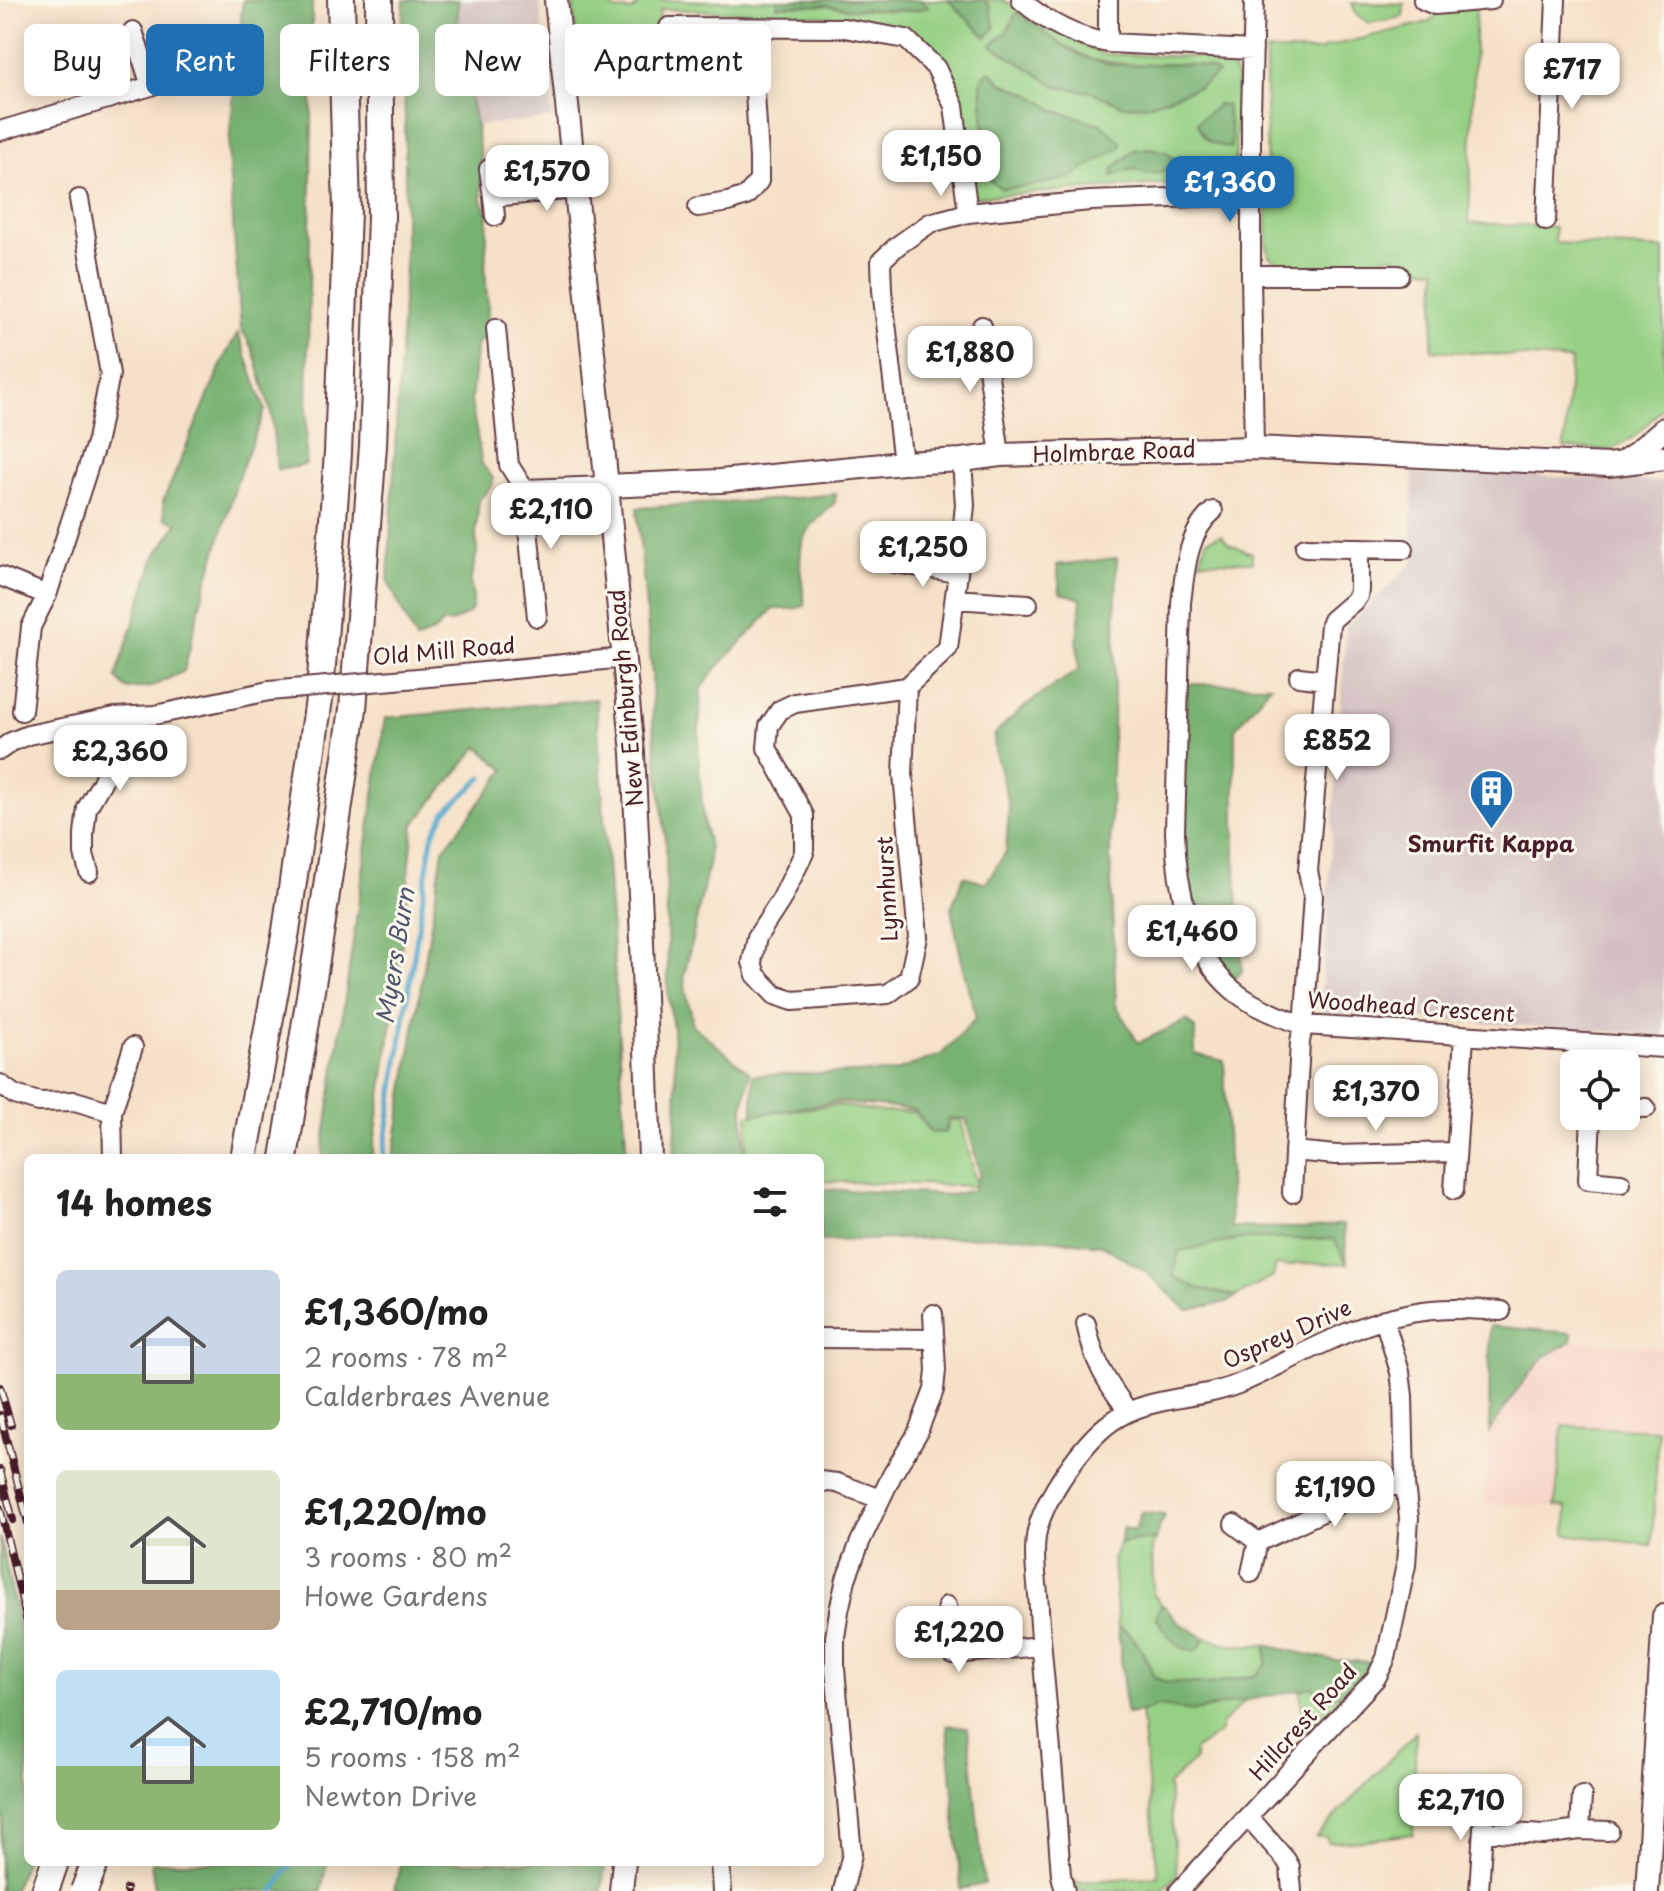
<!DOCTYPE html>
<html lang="en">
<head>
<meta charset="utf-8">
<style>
	:root { --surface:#fff; --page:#f6f6f6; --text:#222; --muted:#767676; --accent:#1f6fb2 }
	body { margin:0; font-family:"Playpen Sans",sans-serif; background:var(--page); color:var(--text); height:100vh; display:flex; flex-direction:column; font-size:30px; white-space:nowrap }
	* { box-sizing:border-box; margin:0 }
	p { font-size:26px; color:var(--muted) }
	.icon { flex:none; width:44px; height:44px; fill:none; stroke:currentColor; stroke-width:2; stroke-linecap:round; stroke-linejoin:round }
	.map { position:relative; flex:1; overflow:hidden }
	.panel { position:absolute; left:24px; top:1154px; width:800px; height:712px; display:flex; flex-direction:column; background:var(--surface); border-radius:12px; box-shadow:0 4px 20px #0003 }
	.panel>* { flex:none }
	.top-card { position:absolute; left:24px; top:24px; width:800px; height:72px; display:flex; gap:16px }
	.fabs { position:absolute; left:1560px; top:1050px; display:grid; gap:16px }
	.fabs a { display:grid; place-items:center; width:80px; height:80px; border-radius:12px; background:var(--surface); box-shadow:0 4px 20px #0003; font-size:40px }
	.price { position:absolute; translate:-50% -68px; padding:0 18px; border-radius:16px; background:#fff; color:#222; font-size:26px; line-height:52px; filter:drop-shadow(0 2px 4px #0008) }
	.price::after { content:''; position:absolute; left:50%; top:48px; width:24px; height:18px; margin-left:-12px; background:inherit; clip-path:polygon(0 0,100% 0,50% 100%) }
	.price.current { background:var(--accent); color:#fff }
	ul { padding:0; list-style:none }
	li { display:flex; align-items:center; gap:24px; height:200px; padding:0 32px }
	li span { display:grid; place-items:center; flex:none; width:224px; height:160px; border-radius:12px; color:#555 }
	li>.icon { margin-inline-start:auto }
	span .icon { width:96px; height:96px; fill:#fffc; stroke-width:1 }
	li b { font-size:34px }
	h2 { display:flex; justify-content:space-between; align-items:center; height:96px; padding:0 32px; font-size:34px }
	.tag { padding:0 28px; border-radius:12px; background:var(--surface); box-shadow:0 4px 20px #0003; font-size:28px; line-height:72px }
	.tag.current { background:var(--accent); color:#fff }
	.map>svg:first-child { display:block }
	.built { fill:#f7d1c6 }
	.industrial { fill:#d2bfbf }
	.green { fill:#96d084; stroke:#707858; stroke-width:2; fill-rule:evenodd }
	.forest { fill:#78b272; stroke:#61684e; stroke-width:2 }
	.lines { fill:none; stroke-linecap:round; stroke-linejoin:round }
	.stream { stroke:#51a8ce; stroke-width:5 }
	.minor-casing { stroke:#643c43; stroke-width:22 }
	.major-casing { stroke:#643c43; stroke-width:26 }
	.highway-casing { stroke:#643c43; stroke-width:30 }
	.minor { stroke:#fff; stroke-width:18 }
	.major { stroke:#fff; stroke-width:22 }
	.highway { stroke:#fff; stroke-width:26 }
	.rail-casing { stroke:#4a1f2b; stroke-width:8 }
	.rail { stroke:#fbf7ec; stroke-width:5; stroke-dasharray:15; stroke-linecap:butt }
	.minor-bridge-casing { stroke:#643c43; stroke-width:22; stroke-linecap:butt }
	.highway-bridge-casing { stroke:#643c43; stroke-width:30; stroke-linecap:butt }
	.minor-bridge { stroke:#fff; stroke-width:18 }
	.highway-bridge { stroke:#fff; stroke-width:26 }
	.labels { text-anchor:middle; stroke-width:6; stroke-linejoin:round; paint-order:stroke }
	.street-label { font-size:22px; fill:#4a1f2b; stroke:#fbf7ec }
	.poi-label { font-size:22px; font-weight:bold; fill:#4a1f2b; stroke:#fbf7ec }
	.water-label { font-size:24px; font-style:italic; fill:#4d566c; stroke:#fbf7ec }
</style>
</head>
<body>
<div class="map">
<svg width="1664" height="1891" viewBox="0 0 1664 1891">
	<rect width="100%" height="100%" fill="#fbf7ec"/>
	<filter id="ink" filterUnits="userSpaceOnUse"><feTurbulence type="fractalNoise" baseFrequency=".0125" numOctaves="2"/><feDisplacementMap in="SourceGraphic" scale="16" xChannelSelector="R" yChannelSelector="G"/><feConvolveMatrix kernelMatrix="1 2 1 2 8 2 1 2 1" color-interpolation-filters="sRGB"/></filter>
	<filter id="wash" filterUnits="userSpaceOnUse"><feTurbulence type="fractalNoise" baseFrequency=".006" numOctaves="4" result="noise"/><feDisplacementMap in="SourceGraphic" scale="32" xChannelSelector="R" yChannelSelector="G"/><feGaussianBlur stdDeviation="1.8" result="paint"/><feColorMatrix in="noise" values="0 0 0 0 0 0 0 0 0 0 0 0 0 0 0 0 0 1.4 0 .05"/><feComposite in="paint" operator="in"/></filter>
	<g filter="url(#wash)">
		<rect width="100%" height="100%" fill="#f6e1c8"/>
		<path class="built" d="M1572 1341 1663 1348 1658 1430 1563 1426 1555 1506 1485 1503 1489 1432 1519 1387 1544 1357Z"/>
		<path class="industrial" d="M455 0H539L552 118 456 128Z
			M1413 470 1664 482V1035L1320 1012 1346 627 1415 561 1411 550Z"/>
		<path class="green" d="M573 0H605L615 10 632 11 643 0 716 1 777 0V6L826 5 847 9 913 11 927 7 920 0H948L986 37 989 6 984 0H1003L1101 54 1230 58 1237 82 1235 179 974 197 954 78 922 36 823 16 661 9 652 48 654 84 627 87 648 81 651 73 648 53 617 65 609 76 589 85 585 91 613 89 582 94ZM1017 13 1051 38 1092 60 1132 65H1200L1124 106 1092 92 1058 87 991 45 1006 33ZM990 72 1002 83 1031 95 1056 111 1101 124 987 171 981 82ZM1150 148 1168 153 1178 164 1158 173 1149 174 1133 169H1113L1134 150Z
			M1352 3 1404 4 1403 17 1370 23 1357 15Z
			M1476 7 1469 223 1555 227V243L1664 249V406L1637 435 1611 450 1564 448 1571 360 1432 350 1437 269 1404 268 1397 262 1396 257 1384 256 1379 266 1372 268 1287 269 1269 256 1267 246 1266 51H1322L1323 48 1428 22 1444 9Z
			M1221 535 1229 544 1252 553V562L1200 561 1207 540Z
			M837 1105 883 1112H914L930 1132 946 1133 949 1120H961L977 1186 820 1181V1158H746L748 1115Z
			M1242 1239H1335L1347 1264 1297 1263 1290 1266 1276 1265 1273 1277 1237 1296 1197 1288 1173 1276 1179 1251Z
			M1563 1426 1658 1430 1652 1545 1566 1534 1567 1507 1555 1506Z
			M1136 1540H1155L1152 1547 1153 1594 1162 1605 1158 1610 1202 1644 1203 1637 1232 1645H1266L1267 1664 1256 1675 1209 1684 1165 1682 1154 1677C1147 1660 1136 1632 1118 1627L1113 1560 1119 1544Z
			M1314 1686 1322 1700 1346 1693 1304 1737 1300 1690Z
			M1248 1699 1221 1724V1732L1194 1750 1195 1759 1168 1785 1177 1875 1162 1891H1080L1075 1882 1158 1876 1141 1712 1158 1705 1193 1711Z
			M1416 1732 1413 1834 1359 1841 1327 1842V1837H1316Z"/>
		<path class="forest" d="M243 0H312V118L306 465 277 470 271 412 253 350 241 328 228 153Z
			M404 0H458L457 45 467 79 476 126 481 162 482 199 488 214 485 271 488 307 487 338 477 342 471 402 482 464 493 478V484L479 500 476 532 477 552 470 583 473 597 472 609 468 614 450 623 446 622 441 624 435 631 416 640 388 581 405 264V117L402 29Z
			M777 0H920L928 7 913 11 847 9 826 5 777 6Z
			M948 0H984L989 5 995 28 986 37Z
			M1017 12C1040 29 1064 49 1090 59 1125 73 1193 54 1218 73L1199 87 1148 105 1124 106 1092 92 1058 87 991 45 1006 33Z
			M621 52 649 53 651 73 648 81 621 89 584 91C600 72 611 84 621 52Z
			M990 71 1002 83 1031 95 1056 111 1101 124 1121 142 1120 147 1068 179 1023 187 1002 189 992 182 987 171 981 81 985 74Z
			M1218 105H1226L1232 138 1230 148C1211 144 1203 141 1197 122Z
			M1150 148 1168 153 1179 164 1158 173 1149 174 1133 169 1112 176 1113 169 1134 150Z
			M238 333 265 410 240 472 201 601 184 671 151 687 126 689 116 677 155 557 178 523 165 518 163 502 225 356Z
			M836 494 835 502C827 511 816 520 808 530 794 550 803 583 805 606L792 609H773L714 671 701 690 698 753 703 817 709 849V861L684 977 687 999 691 1011 692 1025 750 1073 743 1108 745 1156 744 1158H674L677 1109 673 1029 668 994 666 844 653 724 652 675 637 508 784 499Z
			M1117 558 1110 856 1116 1005 1138 1043 1187 1020 1195 1029V1054L1224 1061 1231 1227 1306 1228 1344 1224 1347 1264 1334 1239H1242L1179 1251 1173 1276 1197 1288 1237 1296 1227 1302 1187 1310 1146 1272 1102 1245 1020 1236 820 1241V1189L951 1195 973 1190 980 1174 966 1119 949 1118 945 1132 932 1133 915 1110 837 1102 753 1115V1075L893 1072 941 1055 976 1018 964 972 951 908 964 876 986 883 1006 852 1009 806 995 751 994 735C1022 706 1046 690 1079 670L1077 642 1081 599 1060 592 1057 565Z
			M1187 684 1271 685 1235 729V858L1242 971 1232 980 1207 946 1193 907 1183 847Z
			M596 699 627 1158H393L443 850 505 770 478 747 414 824 398 978 372 1158H322L385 718Z
			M1490 1326 1572 1333V1341L1544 1357 1519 1387 1489 1432Z
			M1141 1512 1164 1515 1155 1540H1136L1119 1544 1123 1528 1135 1531Z
			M0 1537 28 1668V1794L26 1795 28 1803V1855L13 1891H0V1840L3 1822 0 1801Z
			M1163 1605 1181 1624 1203 1637 1202 1644 1195 1652C1175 1649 1166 1633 1156 1617L1158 1610Z
			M1118 1627C1135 1632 1147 1661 1154 1677L1165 1682 1209 1684 1256 1675 1267 1664 1266 1645 1333 1660 1372 1662C1356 1686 1348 1692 1321 1700L1313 1687 1193 1711 1158 1706 1141 1712 1126 1714Z
			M947 1725 968 1728 984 1884 961 1889Z
			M151 1862H327L321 1891H155Z
			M401 1862H605L602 1891H394Z"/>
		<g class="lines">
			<path class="stream" d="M383 1158 432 837 445 812 482 778
				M274 1891 292 1862"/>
		</g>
	</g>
	<g filter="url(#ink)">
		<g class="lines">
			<defs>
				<path id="minor" d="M1021 0C1046 22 1075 37 1108 43L1253 50
					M1108 0V43
					M1254 0 1251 115V275L1254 448
					M1423 0 1435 5 1491 0
					M669 27 844 28 906 39 936 68 954 106 968 213
					M0 131 151 86 133 31
					M489 169 493 197
					M698 207 728 202 746 196 759 181V158L751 28
					M495 216 493 197 576 189
					M1546 221 1556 0
					M1251 275H1399
					M982 326 1000 455
					M496 328 509 465 524 489 607 486
					M903 463 882 290 881 261 897 246 930 223 968 213 1090 201 1252 195
					M524 489 537 617
					M1213 511C1187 533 1185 571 1181 603L1175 832C1176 885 1190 954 1233 990 1253 1007 1279 1017 1304 1025L1664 1048
					M1305 547 1404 549
					M894 563 958 573
					M0 576 47 595 97 440 110 374 79 199
					M955 599 1028 604
					M463 674 624 658
					M1299 677 1325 680
					M907 687 795 703 780 710 769 726 767 748 804 815V853L781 900 757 937 752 962 756 975 775 995 793 1001 888 994 909 978 918 937 903 774 907 687 948 648 958 573 965 505 962 460
					M22 711 31 627 47 595
					M0 750 11 742 28 735 115 717 155 715 269 691
					M89 872 84 854V834L87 808 102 782 113 754 115 717
					M1578 1043V1064
					M0 1084 15 1095 39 1102 75 1101 112 1112 113 1158
					M1626 1107 1646 1108
					M112 1112 133 1047
					M1591 1116 1588 1180 1621 1183
					M1294 1151 1336 1155 1456 1152
					M1454 1190 1464 1036
					M1292 1193 1300 1042 1305 1013 1313 896 1308 871 1330 625 1332 620 1354 601 1358 596 1359 590V548
					M1086 1324C1094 1362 1105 1380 1128 1411
					M820 1338 933 1339
					M820 1481 837 1483 880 1499
					M1234 1524 1258 1542 1251 1573
					M1258 1542 1367 1491 1405 1484
					M947 1606 953 1654 1041 1646
					M1248 1816 1286 1860 1290 1867 1292 1891
					M1580 1830 1582 1796
					M1483 1831 1543 1835 1580 1830 1609 1831
					M720 1862 722 1891
					M843 1891 852 1854 835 1669V1637L839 1611 846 1579 860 1542 892 1475 917 1434 934 1390 936 1370 933 1314
					M1065 1891 1061 1875C1057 1823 1053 1770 1048 1718 1045 1682 1041 1646 1039 1609 1038 1585 1032 1555 1037 1531 1045 1497 1083 1442 1111 1422 1150 1394 1201 1401 1243 1382 1299 1357 1351 1324 1411 1313 1441 1307 1471 1309 1501 1311
					M1179 1891 1376 1678 1386 1658 1406 1565 1409 1518 1405 1484 1403 1396 1400 1372 1384 1319
					M1479 1891 1485 1796"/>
				<path id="major" d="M556 0 607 486 633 753 641 915 650 1158
					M1623 462 1635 454 1664 429
					M607 486 720 481 903 463 962 460 1000 455 1254 448 1608 465 1664 458
					M621 1891 624 1862
					M1647 1891 1664 1616"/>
				<path id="highway" d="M244 1158 286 931 320 692 338 453 347 211 341 0
					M284 1158 321 928 353 709 373 446 381 217 379 0
					M45 1891 55 1862"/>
			</defs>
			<use href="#minor" class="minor-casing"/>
			<use href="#major" class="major-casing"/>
			<use href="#highway" class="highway-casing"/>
			<use href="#minor" class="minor"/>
			<use href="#major" class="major"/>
			<use href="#highway" class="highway"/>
			<defs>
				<path id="rail" d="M0 1387 11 1425
					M0 1415 28 1523
					M0 1470 13 1520
					M0 1508 28 1626
					M126 1889V1891"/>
			</defs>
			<use href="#rail" class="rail-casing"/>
			<use href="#rail" class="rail"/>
			<defs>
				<path id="minor-bridge" d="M269 691 463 674"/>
				<path id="highway-bridge" d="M84 1891 95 1862"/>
			</defs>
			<use href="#minor-bridge" class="minor-bridge-casing"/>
			<use href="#highway-bridge" class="highway-bridge-casing"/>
			<use href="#minor-bridge" class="minor-bridge"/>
			<use href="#highway-bridge" class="highway-bridge"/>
		</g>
	</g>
	<defs>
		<symbol id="building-pin" viewBox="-11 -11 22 30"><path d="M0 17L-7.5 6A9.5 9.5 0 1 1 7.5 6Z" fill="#1f6fb2" stroke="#fbf7ec"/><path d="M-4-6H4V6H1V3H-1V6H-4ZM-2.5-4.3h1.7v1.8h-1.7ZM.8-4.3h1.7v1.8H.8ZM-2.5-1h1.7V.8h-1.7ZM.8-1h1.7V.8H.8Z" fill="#fff"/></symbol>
	</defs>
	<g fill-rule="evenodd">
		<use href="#building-pin" x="1466" y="766" width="51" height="69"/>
	</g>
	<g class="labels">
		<g class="street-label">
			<text transform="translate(1114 452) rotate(-2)" y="8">Holmbrae Road</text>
			<text transform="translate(444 651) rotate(-5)" y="8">Old Mill Road</text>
			<text transform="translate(626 698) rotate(-95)" y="8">New Edinburgh Road</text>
			<text transform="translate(887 889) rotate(-93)" y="8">Lynnhurst</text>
			<text transform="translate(1411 1007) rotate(4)" y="8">Woodhead Crescent</text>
			<text transform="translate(1287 1334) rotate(-24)" y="8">Osprey Drive</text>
			<text transform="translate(1303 1722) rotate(-48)" y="8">Hillcrest Road</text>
		</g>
		<g class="poi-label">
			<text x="1491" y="852">Smurfit Kappa</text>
		</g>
		<g class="water-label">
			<text transform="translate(396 956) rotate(-81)" y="8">Myers Burn</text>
		</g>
	</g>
</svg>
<div class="fabs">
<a><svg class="icon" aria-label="locate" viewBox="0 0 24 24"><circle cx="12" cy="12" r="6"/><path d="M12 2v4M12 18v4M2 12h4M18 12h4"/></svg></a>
</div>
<b class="price" style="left:1572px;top:111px">£717</b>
<b class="price" style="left:941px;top:198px">£1,150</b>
<b class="price" style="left:547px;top:213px">£1,570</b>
<b class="price current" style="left:1230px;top:224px">£1,360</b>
<b class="price" style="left:970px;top:394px">£1,880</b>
<b class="price" style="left:551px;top:551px">£2,110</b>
<b class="price" style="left:923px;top:589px">£1,250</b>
<b class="price" style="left:1337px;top:782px">£852</b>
<b class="price" style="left:120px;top:793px">£2,360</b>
<b class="price" style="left:1192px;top:973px">£1,460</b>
<b class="price" style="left:1376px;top:1133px">£1,370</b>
<b class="price" style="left:1335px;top:1529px">£1,190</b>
<b class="price" style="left:959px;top:1674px">£1,220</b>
<b class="price" style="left:1461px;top:1842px">£2,710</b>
<div class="top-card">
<a class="tag">Buy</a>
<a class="tag current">Rent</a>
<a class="tag">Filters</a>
<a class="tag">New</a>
<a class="tag">Apartment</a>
</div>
<section class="panel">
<h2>14 homes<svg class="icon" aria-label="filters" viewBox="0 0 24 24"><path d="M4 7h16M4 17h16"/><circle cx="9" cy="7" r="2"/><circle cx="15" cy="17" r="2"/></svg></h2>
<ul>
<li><span style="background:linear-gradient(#c9d6e8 65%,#8fb573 0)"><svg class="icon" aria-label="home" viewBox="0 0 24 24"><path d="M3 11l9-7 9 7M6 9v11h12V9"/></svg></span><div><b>£1,360/mo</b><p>2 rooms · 78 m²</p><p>Calderbraes Avenue</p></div></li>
<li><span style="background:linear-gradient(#dfe7d0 75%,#b9a48a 0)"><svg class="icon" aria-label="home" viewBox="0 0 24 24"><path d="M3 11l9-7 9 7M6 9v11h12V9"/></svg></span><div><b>£1,220/mo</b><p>3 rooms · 80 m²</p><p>Howe Gardens</p></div></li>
<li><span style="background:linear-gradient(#bfe0f5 60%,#8fb573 0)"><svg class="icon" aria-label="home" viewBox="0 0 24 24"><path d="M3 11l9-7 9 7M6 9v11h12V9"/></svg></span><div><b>£2,710/mo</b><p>5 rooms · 158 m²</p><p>Newton Drive</p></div></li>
</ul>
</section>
</div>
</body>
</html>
